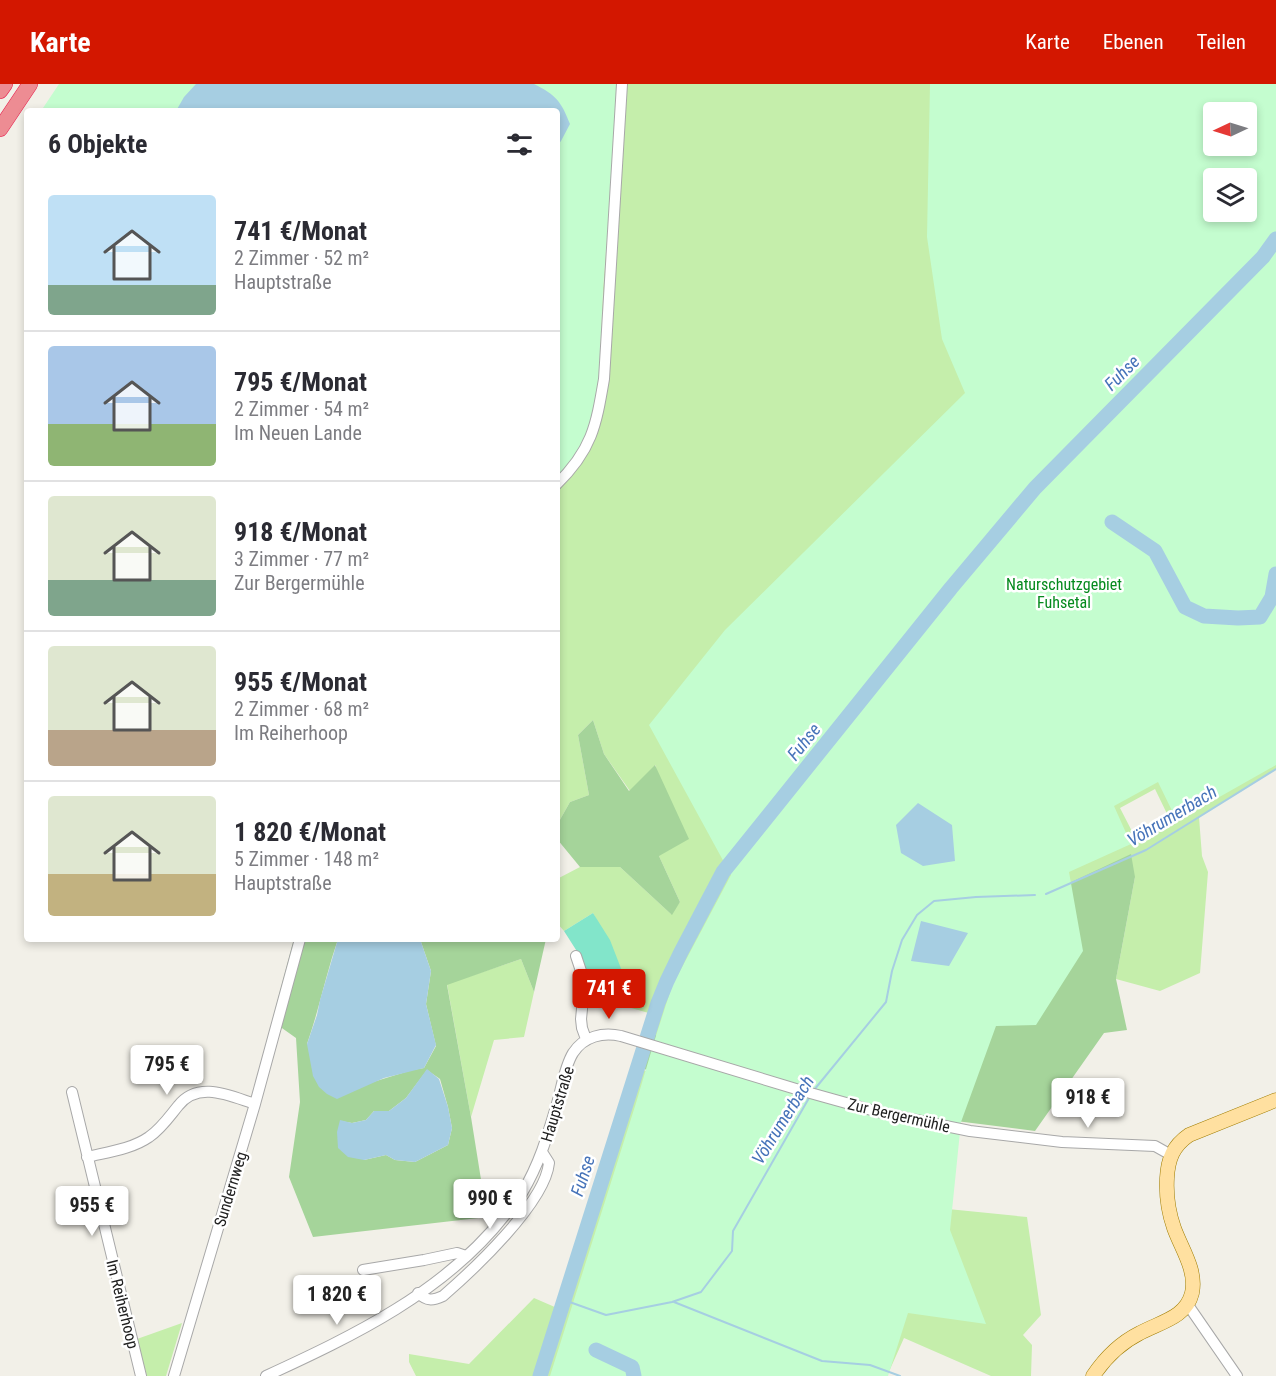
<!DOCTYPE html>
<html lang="de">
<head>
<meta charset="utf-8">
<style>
	:root { --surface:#fff; --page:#f7f7f7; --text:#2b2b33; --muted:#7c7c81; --line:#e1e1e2; --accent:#d31700 }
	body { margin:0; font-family:"Roboto Condensed",sans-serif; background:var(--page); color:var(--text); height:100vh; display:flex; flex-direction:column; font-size:22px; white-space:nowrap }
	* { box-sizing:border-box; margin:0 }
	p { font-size:20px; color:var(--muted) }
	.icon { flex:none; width:33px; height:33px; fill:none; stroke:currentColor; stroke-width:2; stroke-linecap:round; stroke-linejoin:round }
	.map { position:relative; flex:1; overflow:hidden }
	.details { position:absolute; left:24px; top:24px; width:536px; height:834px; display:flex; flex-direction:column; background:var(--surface); border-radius:6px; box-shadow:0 3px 9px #0003 }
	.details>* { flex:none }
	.needle { width:39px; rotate:266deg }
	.buttons { position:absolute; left:1203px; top:18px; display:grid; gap:12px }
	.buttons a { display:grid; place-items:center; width:54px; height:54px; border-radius:6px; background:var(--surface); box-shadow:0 3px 9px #0003; font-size:30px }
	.price { position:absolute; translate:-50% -51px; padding:0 14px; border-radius:6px; background:#fff; color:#222; font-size:20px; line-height:39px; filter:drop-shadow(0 2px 3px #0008) }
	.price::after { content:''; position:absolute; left:50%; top:36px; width:18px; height:14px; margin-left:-9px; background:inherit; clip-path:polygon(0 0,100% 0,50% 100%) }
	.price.selected { background:var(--accent); color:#fff }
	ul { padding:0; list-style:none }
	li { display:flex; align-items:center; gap:18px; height:150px; padding:0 24px }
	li+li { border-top:2px solid var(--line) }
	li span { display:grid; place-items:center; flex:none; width:168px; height:120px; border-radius:6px; color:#555 }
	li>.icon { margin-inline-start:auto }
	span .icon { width:72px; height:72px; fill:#fffc; stroke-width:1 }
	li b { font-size:26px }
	h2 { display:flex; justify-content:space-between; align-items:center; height:72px; padding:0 24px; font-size:26px }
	header { display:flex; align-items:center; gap:36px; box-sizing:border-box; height:84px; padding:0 30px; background:var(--accent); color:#fff }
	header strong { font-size:28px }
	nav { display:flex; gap:33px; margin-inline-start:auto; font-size:21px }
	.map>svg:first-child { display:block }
	.grass { fill:#c5eeab; fill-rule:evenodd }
	.forest { fill:#a5d49a; fill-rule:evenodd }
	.park { fill:#c4fdcf; fill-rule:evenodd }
	.pitch { fill:#82e5ca }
	.water { fill:#a6cee2 }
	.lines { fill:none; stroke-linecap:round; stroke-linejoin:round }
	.stream { stroke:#a6cee2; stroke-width:2 }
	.river { stroke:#a6cee2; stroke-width:15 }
	.minor-casing { stroke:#a8a8a8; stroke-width:12 }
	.major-casing { stroke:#9f7c00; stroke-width:15 }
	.highway-casing { stroke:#e71e4d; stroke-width:16 }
	.minor { stroke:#fff; stroke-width:10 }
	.major { stroke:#ffe0a0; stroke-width:14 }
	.highway { stroke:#ed8c93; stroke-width:15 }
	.labels { text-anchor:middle; stroke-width:5; stroke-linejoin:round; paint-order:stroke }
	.park-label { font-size:16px; fill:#058a1e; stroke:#fff }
	.street-label { font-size:16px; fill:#212121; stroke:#fff }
	.water-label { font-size:18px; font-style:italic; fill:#4673b9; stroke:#fff }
</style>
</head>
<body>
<header>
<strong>Karte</strong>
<nav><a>Karte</a><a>Ebenen</a><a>Teilen</a></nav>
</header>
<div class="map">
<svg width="1276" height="1292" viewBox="0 0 1276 1292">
	<rect width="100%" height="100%" fill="#f2f0e8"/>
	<path class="grass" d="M619 0H1276V685L1199 733 1202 772 1208 788 1200 889 1160 907 1116 895 1135 793 818 1000 652 950 670 898 725 789 907 568 721 787 664 895 652 930 614 919 622 887 593 829 564 847 557 839V795L580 783H620L671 830 680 818 659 772 656 681 630 707 604 670 593 636 578 651 589 711 570 718 557 741 556 393 594 330 599 293 603 204ZM1214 28H1246V62H1214ZM1214 94H1246V128H1214ZM1155 705 1171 738 1136 755 1120 724Z
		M521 875 534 908 524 953 494 956 471 1033 447 900Z
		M641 985 778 1041 938 1124 1027 1133 1041 1231 1023 1251 1032 1261 1031 1292H991L904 1254 887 1292H416L409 1278V1270L469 1280 534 1214 564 1227Z
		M182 1239 166 1292H147L137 1255Z"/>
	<path class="forest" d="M593 636 604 670 629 707 655 681 689 755 659 772 680 818 672 831 620 783H580L557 755V741L570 718 589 711 578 651Z
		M1131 770 1135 793 1116 895 1127 946 1104 949 1035 1047 956 1037 778 1041 642 984 652 950 818 1000 1046 810Z
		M294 855H338C326 890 319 926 307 960L373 998 412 986 424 984 436 962 426 920 431 887 420 855H546L534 908 521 875 447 901 471 1033 487 1133 313 1153 289 1093 300 1018 296 954 272 937ZM427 986 440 995 448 1023 452 1044 448 1061 415 1078 395 1076 386 1071 364 1076 340 1037 352 1039 366 1036 374 1027H389L406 1014Z"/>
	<path class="park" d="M59 0H619L603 204 599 293 594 330 590 344 579 366 557 393 556 27H41Z
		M930 0H1276V681L1177 737 1158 698 1114 722 1131 760 1069 788 1083 867 1036 941 996 942 961 1038 950 1146 986 1240 908 1229 888 1292H550L636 1019 654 958 672 902 731 791 649 641 725 546 965 309 942 255 927 153ZM1214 28H1246V62H1214ZM1214 94H1246V128H1214Z"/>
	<path class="pitch" d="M593 829 610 856 622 887 614 919 590 913 588 900 578 869 564 847Z"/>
	<path class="water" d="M196 0H534C556 11 561 17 570 40L561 57 557 62 556 27H176L184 13Z
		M918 719 952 741 955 777 923 782 901 769 896 741Z
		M921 837 968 849 949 882 911 877Z
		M338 855H420L431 887 426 920 436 961 424 984 384 994 337 1015 327 1010 319 1003 313 992 307 960 317 931 320 916Z
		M427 985 439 995 448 1023 452 1044 448 1061 415 1078 395 1076 386 1071 364 1076 348 1073 338 1064 337 1048 340 1036 352 1039 366 1036 374 1027H389L406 1014Z"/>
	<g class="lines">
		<path class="stream" d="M1046 810 1146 766 1276 685
			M814 1006 886 918 892 887 902 856 917 831 934 817 976 813 1035 811
			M564 1216 606 1231 672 1218 701 1208 732 1167 733 1147 809 1014
			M674 1218 822 1277 870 1281 900 1292"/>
		<path class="river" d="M1112 438 1155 467 1185 523 1204 532 1238 534 1260 533 1272 513 1276 490
			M596 1266 632 1283 634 1292
			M540 1292 658 919 667 897 681 868 723 788 951 504 1035 404 1263 173 1276 155"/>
		<defs>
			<path id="minor" d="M556 401C592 366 596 342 604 295L622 0
				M576 872 582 890 584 905 581 935 582 944 586 955
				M72 1008 141 1292
				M87 1073C108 1068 132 1065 149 1053 161 1045 169 1033 178 1022 198 996 230 1012 255 1020
				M363 1186 424 1176 457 1169 466 1172
				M418 1209C427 1217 432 1217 443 1212 473 1186 545 1119 549 1079L542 1068
				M1188 1221 1237 1292
				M174 1292 255 1020 300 855
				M266 1292C353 1252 445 1208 505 1131 511 1124 517 1117 522 1109 540 1079 548 1050 558 1016 562 1001 565 982 573 969 584 952 603 948 621 952L796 1005 882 1029 970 1047 1062 1058 1155 1062 1171 1071"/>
			<path id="major" d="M1093 1292C1105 1274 1120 1259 1140 1249 1160 1238 1186 1234 1192 1209 1197 1186 1181 1164 1174 1144 1168 1127 1166 1111 1167 1094 1168 1075 1173 1062 1189 1051L1276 1016"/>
			<path id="highway" d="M0 7 5 0
				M0 45 30 0"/>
		</defs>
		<use href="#minor" class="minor-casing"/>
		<use href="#major" class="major-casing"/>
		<use href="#highway" class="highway-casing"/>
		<use href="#minor" class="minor"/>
		<use href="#major" class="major"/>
		<use href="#highway" class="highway"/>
	</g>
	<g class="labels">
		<g class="park-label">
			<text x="1064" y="506">Naturschutzgebiet<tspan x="1064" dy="18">Fuhsetal</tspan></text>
		</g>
		<g class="street-label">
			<text transform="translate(557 1020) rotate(-73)" y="6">Hauptstraße</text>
			<text transform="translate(899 1031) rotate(13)" y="6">Zur Bergermühle</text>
			<text transform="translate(230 1105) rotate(-73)" y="6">Sundernweg</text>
			<text transform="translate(123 1220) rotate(76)" y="6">Im Reiherhoop</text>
		</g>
		<g class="water-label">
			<text transform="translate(1122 289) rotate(-45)" y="6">Fuhse</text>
			<text transform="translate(804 658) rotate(-51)" y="6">Fuhse</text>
			<text transform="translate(1172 732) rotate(-31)" y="6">Vöhrumerbach</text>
			<text transform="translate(783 1036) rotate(-58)" y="6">Vöhrumerbach</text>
			<text transform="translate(583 1092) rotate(-72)" y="6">Fuhse</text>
		</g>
	</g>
</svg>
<div class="buttons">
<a><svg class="needle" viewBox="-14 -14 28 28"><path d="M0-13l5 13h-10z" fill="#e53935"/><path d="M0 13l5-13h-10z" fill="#7c7c81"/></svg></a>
<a><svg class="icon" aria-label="layers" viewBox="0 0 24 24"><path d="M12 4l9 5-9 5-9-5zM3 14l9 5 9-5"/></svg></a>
</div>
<b class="price selected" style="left:609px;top:936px">741 €</b>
<b class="price" style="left:167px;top:1012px">795 €</b>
<b class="price" style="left:1088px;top:1045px">918 €</b>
<b class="price" style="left:490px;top:1146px">990 €</b>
<b class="price" style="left:92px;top:1153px">955 €</b>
<b class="price" style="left:337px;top:1242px">1 820 €</b>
<section class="details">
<h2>6 Objekte<svg class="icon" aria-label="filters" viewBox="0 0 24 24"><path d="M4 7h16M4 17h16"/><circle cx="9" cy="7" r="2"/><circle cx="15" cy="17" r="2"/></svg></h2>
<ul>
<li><span style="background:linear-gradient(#bfe0f5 75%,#7fa58c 0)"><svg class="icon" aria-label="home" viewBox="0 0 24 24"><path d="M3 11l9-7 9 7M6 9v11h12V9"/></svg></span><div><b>741 €/Monat</b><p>2 Zimmer · 52 m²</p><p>Hauptstraße</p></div></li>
<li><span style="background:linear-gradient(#a9c7e8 65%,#8fb573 0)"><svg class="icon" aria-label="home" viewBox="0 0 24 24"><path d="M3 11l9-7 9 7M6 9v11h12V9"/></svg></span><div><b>795 €/Monat</b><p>2 Zimmer · 54 m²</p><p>Im Neuen Lande</p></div></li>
<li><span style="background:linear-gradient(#dfe7d0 70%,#7fa58c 0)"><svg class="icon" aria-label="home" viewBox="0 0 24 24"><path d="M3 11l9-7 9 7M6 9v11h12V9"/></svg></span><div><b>918 €/Monat</b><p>3 Zimmer · 77 m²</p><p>Zur Bergermühle</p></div></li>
<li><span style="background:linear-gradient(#dfe7d0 70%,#b9a48a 0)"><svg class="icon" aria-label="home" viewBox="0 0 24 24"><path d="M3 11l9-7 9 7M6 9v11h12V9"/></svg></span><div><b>955 €/Monat</b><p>2 Zimmer · 68 m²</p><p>Im Reiherhoop</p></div></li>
<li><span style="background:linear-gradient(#dfe7d0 65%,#c2b280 0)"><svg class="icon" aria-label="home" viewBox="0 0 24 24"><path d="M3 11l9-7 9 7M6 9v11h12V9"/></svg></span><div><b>1 820 €/Monat</b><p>5 Zimmer · 148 m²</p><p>Hauptstraße</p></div></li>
</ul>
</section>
</div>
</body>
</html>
